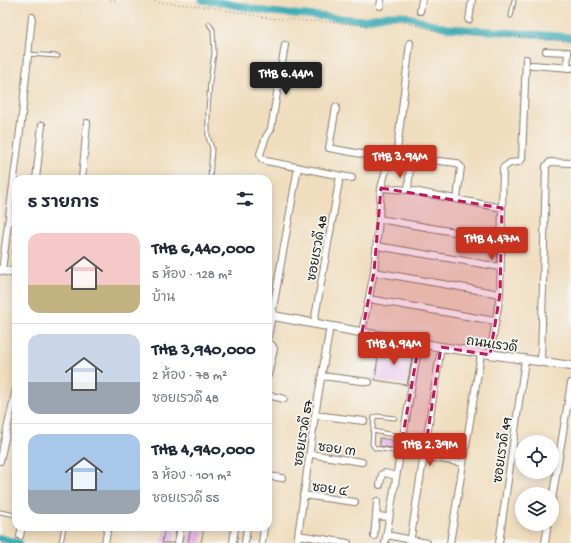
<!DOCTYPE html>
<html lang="th">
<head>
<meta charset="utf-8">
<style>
	:root { --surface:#fff; --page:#f2f2f3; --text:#1f2937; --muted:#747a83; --line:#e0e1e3; --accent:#c8321e }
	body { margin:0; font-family:"Gochi Hand","Playpen Sans Thai",sans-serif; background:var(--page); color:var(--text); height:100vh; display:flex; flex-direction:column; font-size:15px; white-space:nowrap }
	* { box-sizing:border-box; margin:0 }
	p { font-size:13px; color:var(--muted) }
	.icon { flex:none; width:22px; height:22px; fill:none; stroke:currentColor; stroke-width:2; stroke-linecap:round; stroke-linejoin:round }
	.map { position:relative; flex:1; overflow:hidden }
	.side { position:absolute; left:12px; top:175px; width:260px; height:356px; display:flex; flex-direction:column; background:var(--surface); border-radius:12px; box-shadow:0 2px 10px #0003 }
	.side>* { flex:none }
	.buttons { position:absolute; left:515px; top:435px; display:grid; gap:8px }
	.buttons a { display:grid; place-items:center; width:44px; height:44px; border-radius:50%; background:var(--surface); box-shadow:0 2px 10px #0003; font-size:20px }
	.price { position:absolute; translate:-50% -34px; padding:0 9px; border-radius:4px; background:var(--accent); color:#fff; font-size:13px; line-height:26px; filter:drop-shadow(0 1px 2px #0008) }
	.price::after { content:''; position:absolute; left:50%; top:24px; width:12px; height:9px; margin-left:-6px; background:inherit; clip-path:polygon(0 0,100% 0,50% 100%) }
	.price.active { background:#222; color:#fff }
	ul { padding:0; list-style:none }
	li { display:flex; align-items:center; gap:12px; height:100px; padding:0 16px }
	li+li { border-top:1px solid var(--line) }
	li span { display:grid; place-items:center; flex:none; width:112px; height:80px; border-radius:12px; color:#555 }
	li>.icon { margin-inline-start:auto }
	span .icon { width:48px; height:48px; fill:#fffc; stroke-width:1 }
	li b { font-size:17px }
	h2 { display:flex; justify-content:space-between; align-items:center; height:48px; padding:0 16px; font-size:17px }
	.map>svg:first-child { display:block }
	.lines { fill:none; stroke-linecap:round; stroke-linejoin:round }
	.canal { stroke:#3eaeb9; stroke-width:7 }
	.building { fill:#e3afea }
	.service-casing { stroke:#867c6d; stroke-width:5 }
	.minor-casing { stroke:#867c6d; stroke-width:8 }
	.tertiary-casing { stroke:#867c6d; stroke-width:10 }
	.path { stroke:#867c6d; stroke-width:1; stroke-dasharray:1 3; stroke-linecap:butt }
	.service { stroke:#fff; stroke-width:3 }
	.minor { stroke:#fff; stroke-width:6 }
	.tertiary { stroke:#fff; stroke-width:8 }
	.marked { fill:#c2185b; fill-opacity:0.2; stroke:#c2185b; stroke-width:3; stroke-dasharray:8 5; stroke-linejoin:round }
	.labels { text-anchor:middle; stroke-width:3.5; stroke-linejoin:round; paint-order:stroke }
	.street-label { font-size:13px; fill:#1c1c1c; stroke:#f6f6f2 }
</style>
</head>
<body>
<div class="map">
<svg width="571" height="543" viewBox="0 0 571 543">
	<rect width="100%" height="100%" fill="#f6f6f2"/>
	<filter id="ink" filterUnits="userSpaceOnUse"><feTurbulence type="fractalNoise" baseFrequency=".025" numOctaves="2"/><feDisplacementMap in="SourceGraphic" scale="8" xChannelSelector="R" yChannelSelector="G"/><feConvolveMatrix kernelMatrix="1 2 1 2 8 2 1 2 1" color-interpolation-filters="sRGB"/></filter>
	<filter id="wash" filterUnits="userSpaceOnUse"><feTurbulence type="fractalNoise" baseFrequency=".012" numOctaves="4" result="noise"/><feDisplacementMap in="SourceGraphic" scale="16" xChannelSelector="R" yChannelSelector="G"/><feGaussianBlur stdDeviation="0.9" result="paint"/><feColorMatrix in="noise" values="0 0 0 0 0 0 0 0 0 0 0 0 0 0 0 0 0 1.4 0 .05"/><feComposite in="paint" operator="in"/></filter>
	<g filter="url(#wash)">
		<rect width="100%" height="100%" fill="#f0ddbe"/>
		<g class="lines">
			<path class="canal" d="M202 0 218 2 270 12 364 20 388 15H402L447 28 571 37
				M0 538 19 543"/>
		</g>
		<g id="blocks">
			<path class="building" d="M379 348 413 353 407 385 375 380Z
				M379 438 398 441 396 449 380 446Z
				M165 527H176L174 543H162Z
				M191 527H204L201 543H188Z"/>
		</g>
	</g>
	<g filter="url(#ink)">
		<use href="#blocks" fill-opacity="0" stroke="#867c6d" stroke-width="1"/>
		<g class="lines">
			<defs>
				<path id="service" d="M511 16 514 0
					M209 24 213 30 214 53 210 82 208 111V137L212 148 210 179
					M28 54 58 56
					M395 418 377 416 374 417 372 444 375 448 399 452
					M373 431 394 435
					M0 512 16 515
					M0 543H1
					M61 543 64 527"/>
				<path id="minor" d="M380 6 381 0
					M420 11 422 0
					M469 20 472 0
					M285 45 271 129 266 137 260 154 262 159 266 161 352 178
					M546 51 568 52 567 68
					M532 65 571 68
					M336 107 329 148 389 159 394 157 397 150 410 43
					M404 161 408 162 410 166 408 190
					M439 161 457 163 461 167 457 199
					M36 179 42 125
					M82 179 87 123
					M381 188 408 190 502 208
					M379 219 501 240
					M377 246 500 267
					M2 271 22 115 32 17
					M374 272 500 294
					M369 299 495 321
					M314 323 340 176
					M362 332 374 272 379 219 381 188 389 159
					M268 337 298 167
					M268 343 272 345 274 349 268 375
					M490 355 500 294 503 168 510 163 518 162 522 159 526 59
					M541 362 546 166 550 162 571 163
					M322 376 369 382
					M268 395 284 399
					M315 415 364 421
					M400 452 463 463
					M310 454 362 462
					M0 461 16 389
					M268 476 282 478
					M380 485 382 474 385 473 396 476
					M303 495 355 502
					M552 500 571 383
					M376 516 377 501
					M298 535 348 543
					M387 535 427 543
					M20 536 22 527
					M374 536 376 516 389 517
					M105 543 108 527
					M178 543 181 527
					M233 543 235 527
					M245 543 247 527
					M262 543 264 527
					M297 543 315 415 330 326
					M385 543 419 343
					M410 543 441 347
					M450 543 481 354
					M499 543 525 360
					M545 543 548 524"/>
				<path id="tertiary" d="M0 270 16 273
					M268 315 441 347 571 366"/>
			</defs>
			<use href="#service" class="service-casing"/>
			<use href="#minor" class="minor-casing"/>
			<use href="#tertiary" class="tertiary-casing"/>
			<path class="path" d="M110 0H117
				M135 0 209 7 268 18 368 25 383 20 404 22 442 33 500 35 571 41"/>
			<use href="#service" class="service"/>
			<use href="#minor" class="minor"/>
			<use href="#tertiary" class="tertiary"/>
		</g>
	</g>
	<path class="marked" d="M381 188 502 208 500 294 490 355 441 347 424 457 400 452 419 343 362 332 374 272Z"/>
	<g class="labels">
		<g class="street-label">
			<text transform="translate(316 248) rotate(-80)" y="5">ซอยเรวดี 48</text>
			<text transform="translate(492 343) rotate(8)" y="5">ถนนเรวดี</text>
			<text transform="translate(302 433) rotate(-81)" y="5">ซอยเรวดี 57</text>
			<text transform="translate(337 448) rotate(8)" y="5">ซอย ๓</text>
			<text transform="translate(501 450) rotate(-82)" y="5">ซอยเรวดี 49</text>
			<text transform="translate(330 488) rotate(8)" y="5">ซอย ๔</text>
		</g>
	</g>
</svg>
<div class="buttons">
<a><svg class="icon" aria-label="locate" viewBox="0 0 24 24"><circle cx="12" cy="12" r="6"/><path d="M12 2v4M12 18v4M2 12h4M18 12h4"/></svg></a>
<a><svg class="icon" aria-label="layers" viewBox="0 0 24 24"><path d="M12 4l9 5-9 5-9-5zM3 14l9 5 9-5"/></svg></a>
</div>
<b class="price active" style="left:286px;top:96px">THB 6.44M</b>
<b class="price" style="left:400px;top:179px">THB 3.94M</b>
<b class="price" style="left:492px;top:261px">THB 4.47M</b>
<b class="price" style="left:394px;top:366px">THB 4.94M</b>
<b class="price" style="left:430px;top:467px">THB 2.39M</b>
<section class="side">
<h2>5 รายการ<svg class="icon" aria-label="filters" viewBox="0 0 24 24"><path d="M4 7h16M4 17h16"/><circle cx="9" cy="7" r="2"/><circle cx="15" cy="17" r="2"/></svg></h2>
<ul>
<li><span style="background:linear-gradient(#f6c9c9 65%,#c2b280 0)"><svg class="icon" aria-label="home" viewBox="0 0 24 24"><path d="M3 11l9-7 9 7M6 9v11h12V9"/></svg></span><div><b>THB 6,440,000</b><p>5 ห้อง · 128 m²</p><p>บ้าน</p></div></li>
<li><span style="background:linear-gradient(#c9d6e8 60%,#9aa5b1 0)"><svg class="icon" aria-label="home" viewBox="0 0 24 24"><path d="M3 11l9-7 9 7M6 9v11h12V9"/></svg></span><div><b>THB 3,940,000</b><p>2 ห้อง · 78 m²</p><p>ซอยเรวดี 48</p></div></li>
<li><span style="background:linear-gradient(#a9c7e8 70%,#9aa5b1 0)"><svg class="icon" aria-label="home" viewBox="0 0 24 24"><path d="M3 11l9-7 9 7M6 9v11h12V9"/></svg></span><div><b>THB 4,940,000</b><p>3 ห้อง · 101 m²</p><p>ซอยเรวดี 55</p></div></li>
</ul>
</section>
</div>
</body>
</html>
